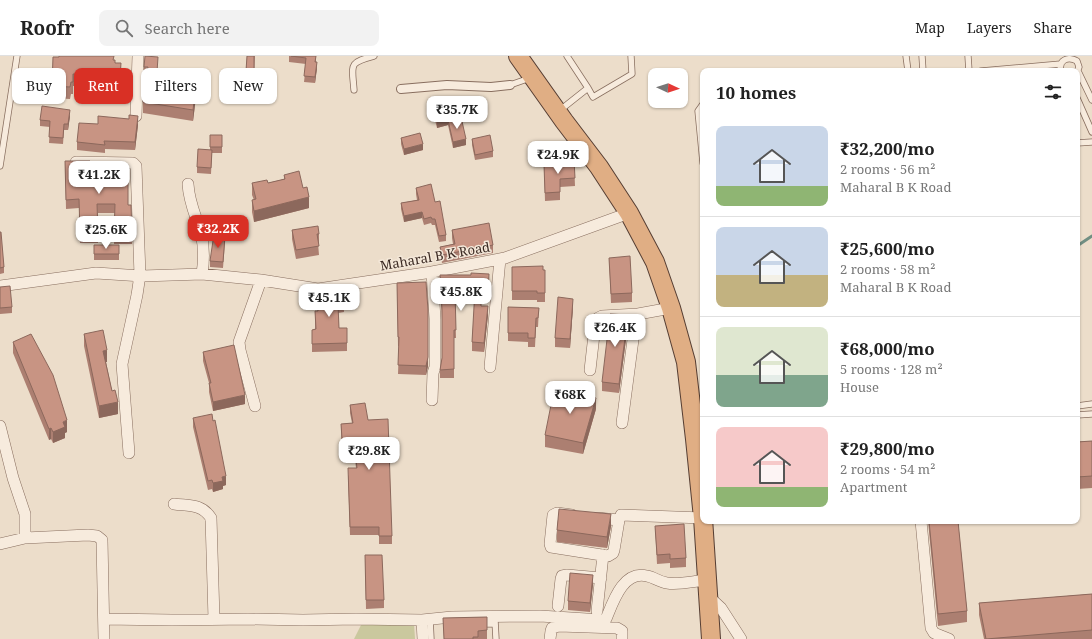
<!DOCTYPE html>
<html lang="en">
<head>
<meta charset="utf-8">
<style>
	:root { --surface:#fff; --page:#f2f2f2; --text:#222; --muted:#767676; --line:#e0e0e0; --accent:#d93025 }
	body { margin:0; font-family:"Noto Serif",serif; background:var(--page); color:var(--text); height:100vh; display:flex; flex-direction:column; font-size:15px; white-space:nowrap }
	* { box-sizing:border-box; margin:0 }
	p { font-size:13px; color:var(--muted) }
	.icon { flex:none; width:22px; height:22px; fill:none; stroke:currentColor; stroke-width:2; stroke-linecap:round; stroke-linejoin:round }
	.map { position:relative; flex:1; overflow:hidden }
	.side { position:absolute; left:700px; top:12px; width:380px; height:456px; display:flex; flex-direction:column; background:var(--surface); border-radius:8px; box-shadow:0 1px 3px #0004 }
	.side>* { flex:none }
	.hud { position:absolute; left:12px; top:12px; width:380px; height:36px; display:flex; gap:8px }
	.needle { width:26px; rotate:93deg }
	.buttons { position:absolute; left:648px; top:12px; display:grid; gap:8px }
	.buttons a { display:grid; place-items:center; width:40px; height:40px; border-radius:8px; background:var(--surface); box-shadow:0 1px 3px #0004; font-size:20px }
	.price { position:absolute; translate:-50% -34px; padding:0 9px; border-radius:8px; background:#fff; color:#222; font-size:13px; line-height:26px; filter:drop-shadow(0 1px 2px #0008) }
	.price::after { content:''; position:absolute; left:50%; top:24px; width:12px; height:9px; margin-left:-6px; background:inherit; clip-path:polygon(0 0,100% 0,50% 100%) }
	.price.current { background:var(--accent); color:#fff }
	ul { padding:0; list-style:none }
	li { display:flex; align-items:center; gap:12px; height:100px; padding:0 16px }
	li+li { border-top:1px solid var(--line) }
	li span { display:grid; place-items:center; flex:none; width:112px; height:80px; border-radius:8px; color:#555 }
	li>.icon { margin-inline-start:auto }
	span .icon { width:48px; height:48px; fill:#fffc; stroke-width:1 }
	li b { font-size:17px }
	h2 { display:flex; justify-content:space-between; align-items:center; height:48px; padding:0 16px; font-size:17px }
	.chip { padding:0 14px; border-radius:8px; background:var(--surface); box-shadow:0 1px 3px #0004; font-size:14px; line-height:36px }
	.chip.current { background:var(--accent); color:#fff }
	header { display:flex; align-items:center; gap:24px; box-sizing:border-box; height:56px; padding:0 20px; background:var(--surface); border-bottom:1px solid var(--line) }
	header strong { font-size:19px }
	nav { display:flex; gap:22px; margin-inline-start:auto; font-size:14px }
	.search { width:280px; height:36px; background:var(--page); display:flex; align-items:center; gap:10px; box-sizing:border-box; padding:0 14px; border-radius:8px; color:var(--muted); font-size:15px }
	.map>svg:first-child { display:block }
	.green { fill:#cac89e }
	.lines { fill:none; stroke-linecap:round; stroke-linejoin:round }
	.stream { stroke:#718f83; stroke-width:3 }
	.service-casing { stroke:#886e5f; stroke-width:7 }
	.pedestrian-casing { stroke:#886e5f; stroke-width:10 }
	.minor-casing { stroke:#886e5f; stroke-width:12 }
	.trunk-casing { stroke:#563e33; stroke-width:20 }
	.service { stroke:#f7ebdd; stroke-width:5.5 }
	.pedestrian { stroke:#f7ebdd; stroke-width:8 }
	.minor { stroke:#f7ebdd; stroke-width:11 }
	.trunk { stroke:#e0ae84; stroke-width:18 }
	.wall { fill:#ac7f71 }
	.shaded-wall { fill:#8c685c }
	.building { fill:#c89483; stroke:#8c685c }
	.labels { text-anchor:middle; stroke-width:3; stroke-linejoin:round; paint-order:stroke }
	.street-label { font-size:13px; fill:#3a2922; stroke:#f4e8d9 }
</style>
</head>
<body>
<header>
<strong>Roofr</strong>
<div class="search"><svg class="icon" aria-label="search" viewBox="0 0 24 24"><circle cx="10" cy="10" r="6"/><path d="M15 15l6 6"/></svg>Search here</div>
<nav><a>Map</a><a>Layers</a><a>Share</a></nav>
</header>
<div class="map">
<svg width="1092" height="583" viewBox="0 0 1092 583">
	<rect width="100%" height="100%" fill="#ecddca"/>
	<path class="green" d="M363 565 414 568 415 583H354Z"/>
	<g class="lines">
		<path class="stream" d="M1077 190 1092 180"/>
		<defs>
			<path id="service" d="M906 0 908 15
				M922 0 923 15
				M968 0 969 15
				M981 15 1061 8
				M1061 15C1058 4 1068 0 1077 5L1079 11 1077 16
				M1078 15 1092 44
				M510 29 530 22
				M588 32 593 41 632 18 631 0
				M354 34C352 8 348 7 374 0
				M1077 42 1092 76
				M703 48 698 55 703 107
				M559 55 588 32 567 0
				M1077 87 1092 86
				M0 110 17 0
				M1077 350 1092 348
				M1077 359 1092 358
				M430 563 431 583
				M495 565 496 583
				M479 568H495"/>
			<path id="pedestrian" d="M401 33 447 29 491 31 510 29"/>
			<path id="minor" d="M136 60 138 0
				M76 106 133 107 136 110 140 219 137 239 122 308 129 397
				M188 128C189 147 196 160 201 177 204 190 204 205 202 218
				M0 230 96 217 142 220 202 218 261 224 318 233 432 216 505 202 629 157
				M490 311 500 203
				M590 314 595 270 598 262 602 260 638 258
				M432 344 433 317 435 311V263L432 216
				M255 350 240 294 239 286 261 224
				M622 367 636 261 638 258 671 252
				M0 370 13 422 25 458V482L88 479 97 480 102 484 104 583
				M174 448C190 450 202 448 211 462L214 563
				M572 459 557 457 553 459 550 488 551 491 608 500 613 497 614 494 619 464 621 459 703 462
				M597 462 619 464
				M921 465 931 572 934 577 949 583
				M0 488 25 482
				M708 540 721 552 741 583
				M558 550 561 523 562 520 567 519 601 522
				M597 555 603 499
				M104 563 172 564 248 563 303 564 356 563 422 564 452 561 540 560 602 564 606 563C613 546 623 514 647 520 654 521 659 526 667 527 680 529 694 525 707 524
				M422 564 423 583
				M550 583 551 575 552 572 559 570 617 572 622 575V583"/>
			<path id="trunk" d="M518 0 564 65 599 111 629 157 655 206 671 252 686 306 695 383 703 462 711 583"/>
		</defs>
		<use href="#service" class="service-casing"/>
		<use href="#pedestrian" class="pedestrian-casing"/>
		<use href="#minor" class="minor-casing"/>
		<use href="#trunk" class="trunk-casing"/>
		<use href="#service" class="service"/>
		<use href="#pedestrian" class="pedestrian"/>
		<use href="#minor" class="minor"/>
		<use href="#trunk" class="trunk"/>
	</g>
	<path class="wall" d="M247 0H255L254 21 246 20Z
		M289 0H316V6L317 12 315 27 304 26 306 8 289 6Z
		M53 1 114 4 121 19 120 33H117L116 45 97 44V39H95V31L73 30V38H71L70 43 52 42Z
		M144 11 158 12 157 16 197 33 193 65 143 57V46L147 22H144Z
		M434 54 450 63 466 89 453 92 448 69 437 72 434 60Z
		M70 60 68 74H64L63 88 49 87 50 71 40 70V64Z
		M98 68 138 69 135 94 105 93V97L77 94V86Z
		M210 79H222V97H212L211 118 197 117V111L210 94Z
		M401 82 423 94 404 99 401 88Z
		M472 83 493 95V101L475 104 472 89Z
		M574 104 575 130 560 131V144L545 145 544 109 562 107Z
		M65 105 90 111 128 149 132 179V188H114L115 157H98V187H80L79 152 66 153Z
		M284 119 303 132 309 152 254 166 252 156V144H254L252 139V127H268L284 123Z
		M416 132 435 146 446 179V185L439 186 435 169H432L431 167 424 169 422 162 404 166 401 153V147L417 144 416 138Z
		M292 174 319 178V187H318L319 199 296 203 292 183Z
		M452 174 493 189V197L442 207 440 198V191L453 188 452 182Z
		M0 176 4 211V217L0 218Z
		M225 186 223 212 210 211V205Z
		M94 189H119V204H94Z
		M609 202 632 237V246L611 247Z
		M512 211 545 214V246H537V244H512Z
		M440 219 489 226 488 246H481V250L488 259 484 296 472 295V286L475 241 458 240V242H455L456 282H454V322H440V314L442 302V263Z
		M397 227 428 310 426 319 398 318 399 290H398Z
		M0 231 12 251V257L0 258Z
		M343 232 344 256 338 257 339 272H347V295L312 296V274L315 273V255H317Z
		M508 251 539 252 538 271H536L535 291H528V286L508 285Z
		M573 251 570 292 555 291V282Z
		M628 268 619 337 602 335V326Z
		M84 278 107 306H106L112 335 118 358 99 362 84 290Z
		M13 286 67 376 65 377V382L53 387 51 383 49 384 13 297Z
		M203 296 245 348 213 355 209 336V327L203 305Z
		M350 349 368 364 392 480V488H379V479H350L348 420 356 412 355 403 343 404 341 376V368L352 367 350 357Z
		M596 353 583 398 545 391V379Z
		M193 362 226 429 223 430V433L213 436 212 433 208 434 193 371Z
		M1092 385V432L1077 433V386Z
		M928 465H958L967 555V566L938 570Z
		M611 470 607 492 557 486V474Z
		M655 470 686 502V511L670 512V507L657 508Z
		M365 499 384 544V552L366 553Z
		M593 528 590 556 568 554V545Z
		M1092 538V583H984L979 559V547Z
		M487 561V583H444L443 562Z"/>
	<path class="shaded-wall" d="M317 6V12L315 27V21Z
		M121 7V19L120 33V22Z
		M117 21V33L116 45V34Z
		M197 22V33L193 65V54Z
		M70 54V60L68 74V68Z
		M138 60V69L135 94V86Z
		M450 62V68L448 64V69L437 72V66Z
		M466 83V89L453 92V86Z
		M423 88V94L404 99V93Z
		M309 141V152L254 166V155Z
		M422 156V162L404 166V160Z
		M573 243V251L570 292V283Z
		M488 250V259L484 296V287Z
		M628 259V268L619 337V328Z
		M107 294V306H103V295Z
		M428 301V310L426 319V310Z
		M245 339V348L213 355V346Z
		M596 342V353L583 398V387Z
		M118 346V358L99 362V350Z
		M67 364V376L65 377V382L53 387V376L63 366Z
		M51 372V383L49 384V373Z
		M226 420V429L223 430V433L213 436V427L222 421Z
		M611 458V470L607 492V481Z
		M593 519V528L590 556V547Z"/>
	<path class="building" d="M59 0H114L113 4H115V7H121L120 22 117 21 116 34 97 33 98 28H95L96 19 73 18V26H71L70 31 52 30 53 1H59Z
		M145 0 158 1 157 16 197 22 193 54 143 46 148 11H144Z
		M247 0H254V16L246 15Z
		M291 0H316L315 6H317L315 21 304 20 306 2Z
		M42 50 70 54 68 68H64L63 82 49 81 50 65 40 64Z
		M447 50 450 62 437 66 434 54Z
		M129 59 138 60 135 86 104 85 105 89 77 86 79 67 98 68V60L129 63Z
		M461 61 466 83 453 86 448 64Z
		M420 77 423 88 404 93 401 82Z
		M210 79H222V91H210Z
		M490 79 493 95 475 99 472 83Z
		M198 93 212 94 211 112 197 111Z
		M574 104 575 122 560 123V136L545 137 544 109 562 107V105Z
		M65 105H90V111H125L126 123H128V149H131L132 179H114L115 148H97L98 178H80L79 143 66 144Z
		M299 115 303 132 307 131 309 141 254 155 252 144 256 143 252 127 267 124 268 127 285 123 284 119Z
		M431 128 435 146 440 145 446 179 439 180 435 163H432L431 161 424 163 422 156 404 160 401 147 419 144 416 132Z
		M489 167 493 189 442 199 440 191 455 188 452 174Z
		M318 170 319 178H317L319 190 296 194 292 174Z
		M0 176H1L4 211 0 212Z
		M214 178 225 180 223 206 210 205Z
		M94 189H119V198H94Z
		M630 200 632 237 611 238 609 202Z
		M543 210V214H545V237H537V235H512V211Z
		M471 217 489 218 488 238H481V250H488L484 287 472 286 475 233 458 232V234H455L456 274H454V313L440 314 442 302V254L440 219H471Z
		M426 226 428 254V301L426 310 398 309 399 281H398L397 227Z
		M10 230 12 251 0 252V231Z
		M343 232 344 248 338 249 339 272H347V287L312 288V274L316 273 315 255H318L317 233Z
		M558 241 573 243 570 283 555 282Z
		M508 251 539 252 538 262H536L535 282H528V277H508Z
		M610 258 628 259 619 328 602 326Z
		M103 274 107 294 103 295 112 335 115 334 118 346 99 350 84 278Z
		M31 278 53 319 67 364 63 366 65 371 53 376 51 372 49 373 13 286Z
		M234 289 245 339 213 346 209 327H211L203 296Z
		M555 329 596 342 583 387 545 379Z
		M365 347 368 364 388 363 392 480H379V471H350L348 412H357L355 395 343 397 341 368 353 367 350 349Z
		M212 358 213 365 215 364 226 420 222 421 223 425 213 427 212 424 208 425 193 362Z
		M1092 385V420L1077 421V386Z
		M559 453 611 458 607 481 557 474Z
		M929 465H958L967 555 938 558Z
		M684 468 686 502 670 503V498L657 499 655 470Z
		M365 499H382L384 544H366Z
		M570 517 593 519 590 547 568 545Z
		M1092 538V574L986 583 979 547Z
		M487 561V574L478 575V581H473V583H444L443 562Z"/>
	<g class="labels">
		<g class="street-label">
			<text transform="translate(435 200) rotate(-10)" y="5">Maharal B K Road</text>
		</g>
	</g>
</svg>
<div class="buttons">
<a><svg class="needle" viewBox="-14 -14 28 28"><path d="M0-13l5 13h-10z" fill="#e53935"/><path d="M0 13l5-13h-10z" fill="#767676"/></svg></a>
</div>
<b class="price" style="left:457px;top:74px">₹35.7K</b>
<b class="price" style="left:558px;top:119px">₹24.9K</b>
<b class="price" style="left:99px;top:139px">₹41.2K</b>
<b class="price current" style="left:218px;top:193px">₹32.2K</b>
<b class="price" style="left:106px;top:194px">₹25.6K</b>
<b class="price" style="left:461px;top:256px">₹45.8K</b>
<b class="price" style="left:329px;top:262px">₹45.1K</b>
<b class="price" style="left:615px;top:292px">₹26.4K</b>
<b class="price" style="left:570px;top:359px">₹68K</b>
<b class="price" style="left:369px;top:415px">₹29.8K</b>
<div class="hud">
<a class="chip">Buy</a>
<a class="chip current">Rent</a>
<a class="chip">Filters</a>
<a class="chip">New</a>
</div>
<section class="side">
<h2>10 homes<svg class="icon" aria-label="filters" viewBox="0 0 24 24"><path d="M4 7h16M4 17h16"/><circle cx="9" cy="7" r="2"/><circle cx="15" cy="17" r="2"/></svg></h2>
<ul>
<li><span style="background:linear-gradient(#c9d6e8 75%,#8fb573 0)"><svg class="icon" aria-label="home" viewBox="0 0 24 24"><path d="M3 11l9-7 9 7M6 9v11h12V9"/></svg></span><div><b>₹32,200/mo</b><p>2 rooms · 56 m²</p><p>Maharal B K Road</p></div></li>
<li><span style="background:linear-gradient(#c9d6e8 60%,#c2b280 0)"><svg class="icon" aria-label="home" viewBox="0 0 24 24"><path d="M3 11l9-7 9 7M6 9v11h12V9"/></svg></span><div><b>₹25,600/mo</b><p>2 rooms · 58 m²</p><p>Maharal B K Road</p></div></li>
<li><span style="background:linear-gradient(#dfe7d0 60%,#7fa58c 0)"><svg class="icon" aria-label="home" viewBox="0 0 24 24"><path d="M3 11l9-7 9 7M6 9v11h12V9"/></svg></span><div><b>₹68,000/mo</b><p>5 rooms · 128 m²</p><p>House</p></div></li>
<li><span style="background:linear-gradient(#f6c9c9 75%,#8fb573 0)"><svg class="icon" aria-label="home" viewBox="0 0 24 24"><path d="M3 11l9-7 9 7M6 9v11h12V9"/></svg></span><div><b>₹29,800/mo</b><p>2 rooms · 54 m²</p><p>Apartment</p></div></li>
</ul>
</section>
</div>
</body>
</html>
